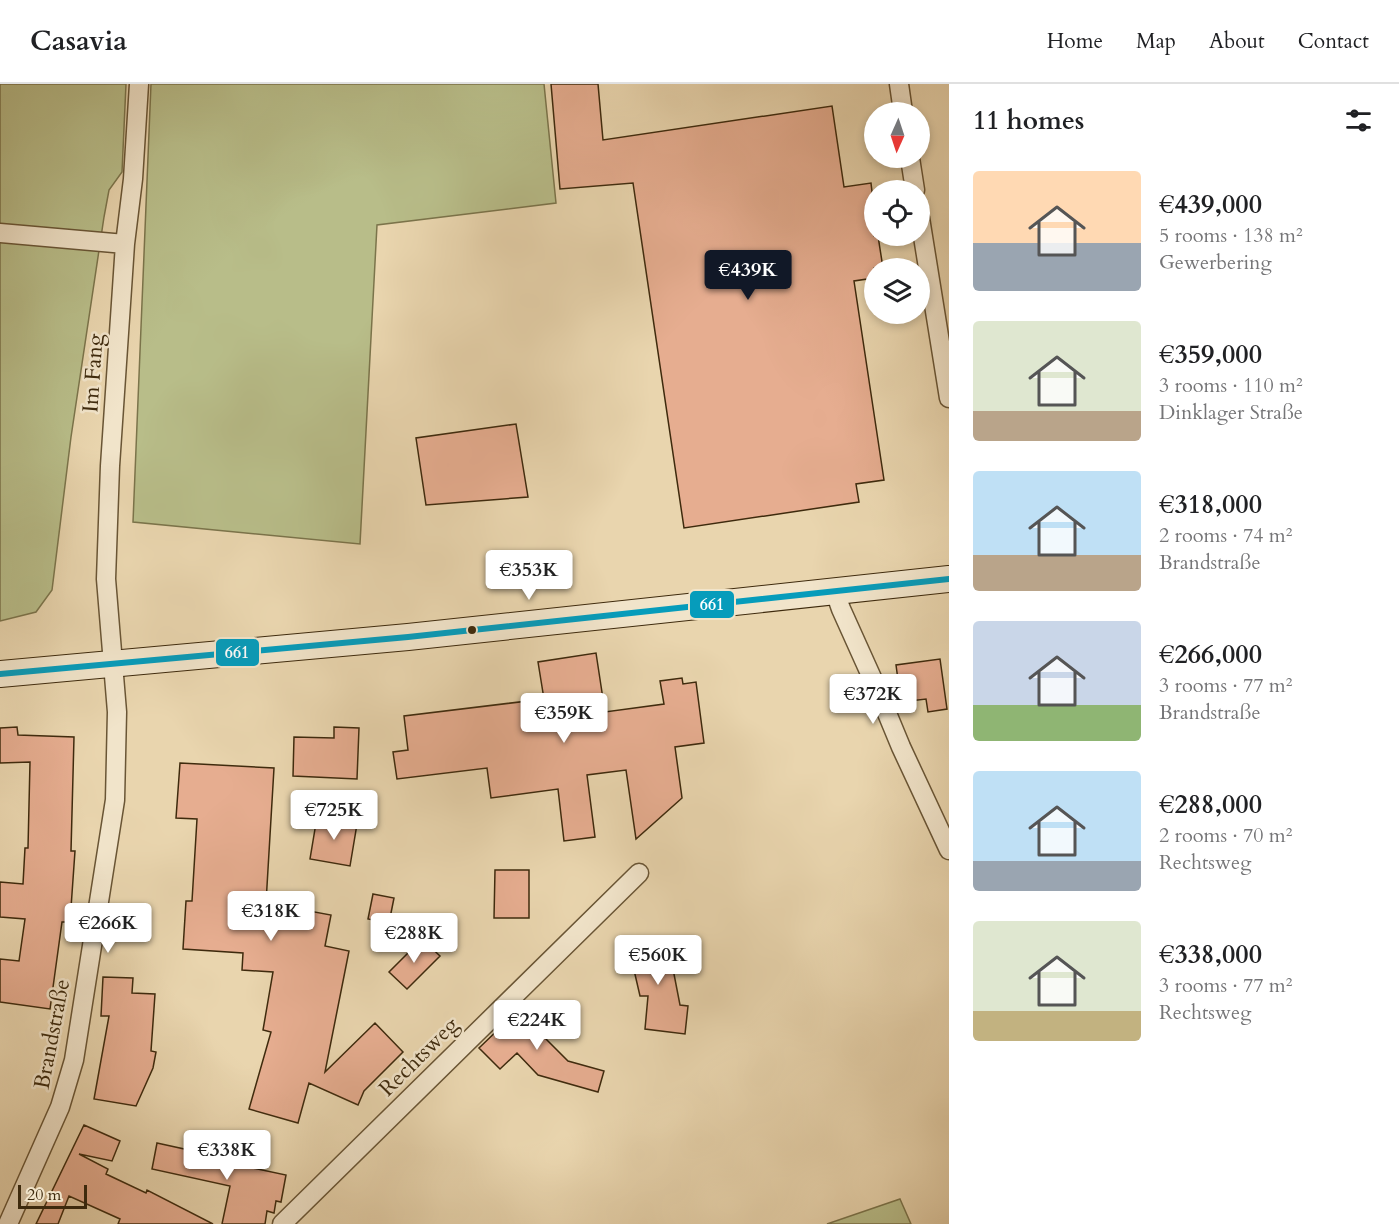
<!DOCTYPE html>
<html lang="en">
<head>
<meta charset="utf-8">
<style>
	:root { --surface:#fff; --page:#f6f6f6; --text:#202124; --muted:#757577; --line:#e0e0e0; --accent:#111827 }
	body { margin:0; font-family:Cardo,serif; background:var(--page); color:var(--text); height:100vh; display:flex; flex-direction:column; font-size:22px; white-space:nowrap }
	* { box-sizing:border-box; margin:0 }
	p { font-size:20px; color:var(--muted) }
	.icon { flex:none; width:33px; height:33px; fill:none; stroke:currentColor; stroke-width:2; stroke-linecap:round; stroke-linejoin:round }
	.map { position:relative; flex:1; overflow:hidden }
	.drawer { display:flex; flex-direction:column; background:var(--surface); width:450px }
	.drawer>* { flex:none }
	.needle { width:39px; rotate:183deg }
	.buttons { position:absolute; left:864px; top:18px; display:grid; gap:12px }
	.buttons a { display:grid; place-items:center; width:66px; height:66px; border-radius:50%; background:var(--surface); box-shadow:0 3px 9px #0003; font-size:30px }
	.scale { position:absolute; left:18px; bottom:15px; width:69px; box-sizing:border-box; padding-left:6px; border:3px solid #3e2a0d; border-top:0; font-size:16px; line-height:21px; white-space:nowrap; color:#3e2a0d; -webkit-text-stroke:4px #f1e4ca; paint-order:stroke }
	.price { position:absolute; translate:-50% -51px; padding:0 14px; border-radius:6px; background:#fff; color:#222; font-size:20px; line-height:39px; filter:drop-shadow(0 2px 3px #0008) }
	.price::after { content:''; position:absolute; left:50%; top:36px; width:18px; height:14px; margin-left:-9px; background:inherit; clip-path:polygon(0 0,100% 0,50% 100%) }
	.price.on { background:var(--accent); color:#fff }
	ul { padding:0; list-style:none }
	li { display:flex; align-items:center; gap:18px; height:150px; padding:0 24px }
	li span { display:grid; place-items:center; flex:none; width:168px; height:120px; border-radius:6px; color:#555 }
	li>.icon { margin-inline-start:auto }
	span .icon { width:72px; height:72px; fill:#fffc; stroke-width:1 }
	li b { font-size:26px }
	h2 { display:flex; justify-content:space-between; align-items:center; height:72px; padding:0 24px; font-size:26px }
	header { display:flex; align-items:center; gap:36px; box-sizing:border-box; height:84px; padding:0 30px; background:var(--surface); border-bottom:2px solid var(--line) }
	header strong { font-size:28px }
	nav { display:flex; gap:33px; margin-inline-start:auto; font-size:21px }
	main { display:flex; flex:1; min-height:0 }
	.map>svg:first-child { display:block }
	.green { fill:#b8bd89; stroke:#7b744b; stroke-width:1.5 }
	.building { fill:#e6ad90; stroke:#3e2a0d; stroke-width:1.5 }
	.lines { fill:none; stroke-linecap:round; stroke-linejoin:round }
	.street-casing { stroke:#695535; stroke-width:21 }
	.secondary-casing { stroke:#3e2a0d; stroke-width:28 }
	.street { stroke:#f1e4ca; stroke-width:18 }
	.secondary { stroke:#f1e4ca; stroke-width:26 }
	.bus-1-casing { stroke:#f1e4ca; stroke-width:10 }
	.bus-1 { stroke:#069cbb; stroke-width:6 }
	.bus-dot { fill:#3e2a0d; stroke:#f1e4ca; stroke-width:2 }
	.labels { text-anchor:middle; stroke-width:5; stroke-linejoin:round; paint-order:stroke }
	.street-label { font-size:22px; fill:#3e2a0d; stroke:#f1e4ca }
	.line-badge { stroke:#f1e4ca; stroke-width:2 }
	.badge-label { font-size:16px; text-anchor:middle; font-weight:bold; fill:#fff }
</style>
</head>
<body>
<header>
<strong>Casavia</strong>
<nav><a>Home</a><a>Map</a><a>About</a><a>Contact</a></nav>
</header>
<main>
<div class="map">
<svg width="949" height="1140" viewBox="0 0 949 1140">
	<rect width="100%" height="100%" fill="#e9d5ae"/>
	<filter id="stains"><feTurbulence type="fractalNoise" baseFrequency=".00333" numOctaves="4"/><feColorMatrix values="0 0 0 0 .2 0 0 0 0 .09 0 0 0 0 .02 0 0 0 .5 -.17"/></filter>
	<radialGradient id="worn" r=".72"><stop offset=".6" stop-color="#630" stop-opacity="0"/><stop offset="1" stop-color="#630" stop-opacity=".3"/></radialGradient>
	<path class="green" d="M0 0H126L122 88 109 106 104 133 71 353 52 506 36 528 0 537Z
		M151 0H544L556 119 377 141 360 460 133 438Z
		M900 1115 911 1140H827Z"/>
	<path class="building" d="M551 0H598L603 56 832 22 844 103 871 99 874 125V152H878L883 184H874V194L854 197 884 396 856 400 859 418 684 444 633 99 560 105Z
		M516 340 528 413 426 421 416 354Z
		M596 569 605 628 664 620 660 597 682 594 683 600 696 598 704 659 675 663 682 714 636 755 626 686 587 691 595 753 564 757 558 705 491 714 487 684 397 695 393 668 408 666 404 632 544 615 538 578Z
		M940 575 947 625 928 628 926 615 901 618 896 581Z
		M17 643 18 651 74 653 71 767H75L70 838H62L50 925 0 918V875L19 877 25 835 0 833V798L23 800 25 764H28L30 678 0 679V644Z
		M334 643 359 644 357 695 293 692 294 653 334 654Z
		M180 679 274 684 266 819 331 831 325 862 349 867 325 988 375 939 403 968 364 1007 358 1021 309 999 298 1039 249 1025 271 948 263 946 273 888 242 886 243 869 183 865 186 817H192L197 735 176 734Z
		M317 733 357 740 350 782 310 775Z
		M495 786H529V834H494Z
		M373 810 394 814 389 839 368 835Z
		M667 854 680 921 688 922 685 950 645 945 648 912H640L628 860Z
		M422 855 440 872 407 905 389 888Z
		M103 893 133 894 132 909 155 910 151 967 156 968 153 984 136 1022 94 1015 109 932H101Z
		M527 918 548 939 539 948 568 977 604 987 598 1008 538 991 517 969 500 985 479 964Z
		M84 1041 120 1057 112 1077 79 1070 108 1085 106 1090 146 1109 147 1106 213 1140H118L120 1135 69 1112 58 1140H36Z
		M157 1059 221 1073 223 1064 242 1067 239 1081 286 1091 281 1118 276 1117 274 1129 267 1127 265 1140H222L230 1102 152 1085Z"/>
	<g class="lines">
		<defs>
			<path id="street" d="M899 0 903 28
				M910 74 915 106
				M920 134 949 314
				M0 149 125 160
				M835 508 841 525 877 605 901 663 949 766
				M8 1140 60 1023 74 976 115 716 117 628 106 495 110 382 125 160 133 95 139 0
				M282 1140 639 789"/>
			<path id="secondary" d="M0 590 408 553 949 495"/>
		</defs>
		<use href="#street" class="street-casing"/>
		<use href="#secondary" class="secondary-casing"/>
		<use href="#street" class="street"/>
		<use href="#secondary" class="secondary"/>
		<defs>
			<path id="bus-1" d="M0 590 408 553 949 495"/>
		</defs>
		<use href="#bus-1" class="bus-1-casing"/>
		<use href="#bus-1" class="bus-1"/>
	</g>
	<circle class="bus-dot" cx="472" cy="546" r="5"/>
	<g class="labels">
		<g class="street-label">
			<text transform="translate(92 289) rotate(-86)" y="8">Im Fang</text>
			<text transform="translate(51 950) rotate(-79)" y="8">Brandstraße</text>
			<text transform="translate(418 972) rotate(-45)" y="8">Rechtsweg</text>
		</g>
	</g>
	<g class="line-badge">
		<rect x="689" y="506" width="46" height="29" rx="6" fill="#069cbb"/>
		<rect x="215" y="554" width="45" height="29" rx="6" fill="#069cbb"/>
	</g>
	<g class="badge-label">
		<text x="712" y="526">661</text>
		<text x="237" y="574">661</text>
	</g>
	<rect width="100%" height="100%" filter="url(#stains)"/>
	<rect width="100%" height="100%" fill="url(#worn)"/>
</svg>
<div class="buttons">
<a><svg class="needle" viewBox="-14 -14 28 28"><path d="M0-13l5 13h-10z" fill="#e53935"/><path d="M0 13l5-13h-10z" fill="#757577"/></svg></a>
<a><svg class="icon" aria-label="locate" viewBox="0 0 24 24"><circle cx="12" cy="12" r="6"/><path d="M12 2v4M12 18v4M2 12h4M18 12h4"/></svg></a>
<a><svg class="icon" aria-label="layers" viewBox="0 0 24 24"><path d="M12 4l9 5-9 5-9-5zM3 14l9 5 9-5"/></svg></a>
</div>
<div class="scale">20 m</div>
<b class="price on" style="left:748px;top:217px">€439K</b>
<b class="price" style="left:529px;top:517px">€353K</b>
<b class="price" style="left:873px;top:641px">€372K</b>
<b class="price" style="left:564px;top:660px">€359K</b>
<b class="price" style="left:334px;top:757px">€725K</b>
<b class="price" style="left:271px;top:858px">€318K</b>
<b class="price" style="left:108px;top:870px">€266K</b>
<b class="price" style="left:414px;top:880px">€288K</b>
<b class="price" style="left:658px;top:902px">€560K</b>
<b class="price" style="left:537px;top:967px">€224K</b>
<b class="price" style="left:227px;top:1097px">€338K</b>
</div>
<section class="drawer">
<h2>11 homes<svg class="icon" aria-label="filters" viewBox="0 0 24 24"><path d="M4 7h16M4 17h16"/><circle cx="9" cy="7" r="2"/><circle cx="15" cy="17" r="2"/></svg></h2>
<ul>
<li><span style="background:linear-gradient(#ffd9b3 60%,#9aa5b1 0)"><svg class="icon" aria-label="home" viewBox="0 0 24 24"><path d="M3 11l9-7 9 7M6 9v11h12V9"/></svg></span><div><b>€439,000</b><p>5 rooms · 138 m²</p><p>Gewerbering</p></div></li>
<li><span style="background:linear-gradient(#dfe7d0 75%,#b9a48a 0)"><svg class="icon" aria-label="home" viewBox="0 0 24 24"><path d="M3 11l9-7 9 7M6 9v11h12V9"/></svg></span><div><b>€359,000</b><p>3 rooms · 110 m²</p><p>Dinklager Straße</p></div></li>
<li><span style="background:linear-gradient(#bfe0f5 70%,#b9a48a 0)"><svg class="icon" aria-label="home" viewBox="0 0 24 24"><path d="M3 11l9-7 9 7M6 9v11h12V9"/></svg></span><div><b>€318,000</b><p>2 rooms · 74 m²</p><p>Brandstraße</p></div></li>
<li><span style="background:linear-gradient(#c9d6e8 70%,#8fb573 0)"><svg class="icon" aria-label="home" viewBox="0 0 24 24"><path d="M3 11l9-7 9 7M6 9v11h12V9"/></svg></span><div><b>€266,000</b><p>3 rooms · 77 m²</p><p>Brandstraße</p></div></li>
<li><span style="background:linear-gradient(#bfe0f5 75%,#9aa5b1 0)"><svg class="icon" aria-label="home" viewBox="0 0 24 24"><path d="M3 11l9-7 9 7M6 9v11h12V9"/></svg></span><div><b>€288,000</b><p>2 rooms · 70 m²</p><p>Rechtsweg</p></div></li>
<li><span style="background:linear-gradient(#dfe7d0 75%,#c2b280 0)"><svg class="icon" aria-label="home" viewBox="0 0 24 24"><path d="M3 11l9-7 9 7M6 9v11h12V9"/></svg></span><div><b>€338,000</b><p>3 rooms · 77 m²</p><p>Rechtsweg</p></div></li>
</ul>
</section>
</main>
</body>
</html>
